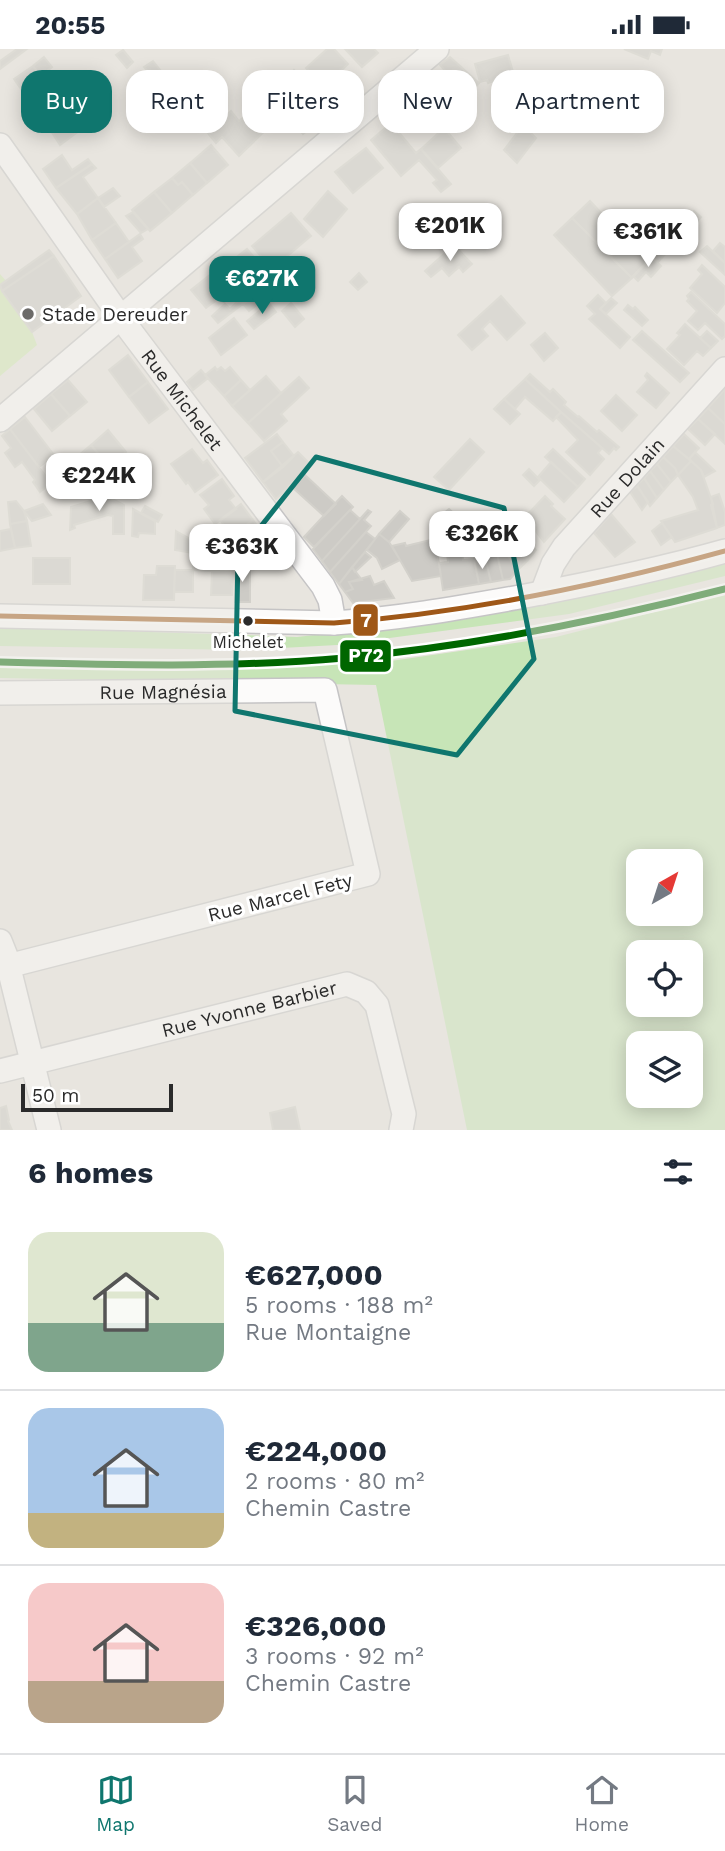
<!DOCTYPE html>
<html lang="en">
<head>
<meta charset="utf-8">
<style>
	:root { --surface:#fff; --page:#f2f2f3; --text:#1f2937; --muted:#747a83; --line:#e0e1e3; --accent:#0f766e }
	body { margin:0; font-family:"Work Sans",sans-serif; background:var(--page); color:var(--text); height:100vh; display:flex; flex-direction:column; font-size:26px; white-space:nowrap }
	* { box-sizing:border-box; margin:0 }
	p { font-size:23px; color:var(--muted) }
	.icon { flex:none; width:38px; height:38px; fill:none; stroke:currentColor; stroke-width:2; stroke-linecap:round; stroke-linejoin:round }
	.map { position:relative; height:1081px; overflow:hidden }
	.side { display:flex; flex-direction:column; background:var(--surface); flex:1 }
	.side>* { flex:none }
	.hud { position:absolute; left:21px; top:21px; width:684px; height:63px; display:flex; gap:14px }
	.needle { width:46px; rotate:39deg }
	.tools { position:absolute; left:626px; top:800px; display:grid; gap:14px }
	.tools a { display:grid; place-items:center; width:77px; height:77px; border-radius:14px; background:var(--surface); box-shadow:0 4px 18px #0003; font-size:35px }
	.scale { position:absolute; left:21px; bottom:18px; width:152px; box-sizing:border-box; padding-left:7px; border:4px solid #2a2a2a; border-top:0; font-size:19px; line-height:24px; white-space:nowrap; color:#2a2a2a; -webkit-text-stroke:5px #fff; paint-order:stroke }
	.price { position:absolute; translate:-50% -60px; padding:0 16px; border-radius:14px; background:#fff; color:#222; font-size:23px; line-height:46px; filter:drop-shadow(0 2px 4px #0008) }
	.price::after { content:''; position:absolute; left:50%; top:42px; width:21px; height:16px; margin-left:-10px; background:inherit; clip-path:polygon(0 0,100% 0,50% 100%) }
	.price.selected { background:var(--accent); color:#fff }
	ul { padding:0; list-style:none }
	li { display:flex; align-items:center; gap:21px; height:175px; padding:0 28px }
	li+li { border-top:2px solid var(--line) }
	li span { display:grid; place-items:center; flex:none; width:196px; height:140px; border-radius:21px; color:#555 }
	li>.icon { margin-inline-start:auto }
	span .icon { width:84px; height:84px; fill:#fffc; stroke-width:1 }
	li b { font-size:30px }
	h2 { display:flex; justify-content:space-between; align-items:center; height:84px; padding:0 28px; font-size:30px }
	.tag { padding:0 24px; border-radius:21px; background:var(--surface); box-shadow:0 4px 18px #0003; font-size:24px; line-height:63px }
	.tag.selected { background:var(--accent); color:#fff }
	.status { display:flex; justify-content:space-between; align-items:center; height:49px; padding:0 35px; background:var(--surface); direction:ltr }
	.status svg { height:19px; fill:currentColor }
	.tab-bar { display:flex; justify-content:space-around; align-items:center; height:98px; border-top:2px solid var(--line); background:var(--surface); font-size:19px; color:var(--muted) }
	.tab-bar a { display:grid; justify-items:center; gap:4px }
	.tab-bar .selected { color:var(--accent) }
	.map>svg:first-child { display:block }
	.green { fill:#c7e5b7; fill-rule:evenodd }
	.pitch { fill:#d2e9b4 }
	.building { fill:#cdcbc6; stroke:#d3d1cb; stroke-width:2 }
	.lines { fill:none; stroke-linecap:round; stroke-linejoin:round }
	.minor-casing { stroke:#c5c4c5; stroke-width:26 }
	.minor { stroke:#fcfbfa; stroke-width:23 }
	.bus-1-casing { stroke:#fff; stroke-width:10 }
	.bus-1 { stroke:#9f5818; stroke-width:5 }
	.rail-1-casing { stroke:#fff; stroke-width:12 }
	.rail-1 { stroke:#060; stroke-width:7 }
	.marked { fill:none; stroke:#0f766e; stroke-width:5; stroke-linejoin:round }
	.poi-dot { fill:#6c6b69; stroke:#fff; stroke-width:2.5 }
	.bus-dot { fill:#2a2a2a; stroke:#fff; stroke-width:2.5 }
	.labels { text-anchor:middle; stroke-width:6; stroke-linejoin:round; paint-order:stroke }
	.bus-label { font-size:17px; fill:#2a2a2a; stroke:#fff }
	.poi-label { font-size:19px; fill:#2a2a2a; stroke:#fff; text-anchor:start }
	.street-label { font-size:19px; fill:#2a2a2a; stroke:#fff }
	.line-badge { stroke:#fff; stroke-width:2.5 }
	.badge-label { font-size:19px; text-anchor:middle; font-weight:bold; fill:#fff }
</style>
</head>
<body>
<div class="status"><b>20:55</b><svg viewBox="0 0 49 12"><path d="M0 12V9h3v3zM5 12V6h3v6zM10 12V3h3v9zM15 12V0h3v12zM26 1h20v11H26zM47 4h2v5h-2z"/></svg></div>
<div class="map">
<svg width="725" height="1081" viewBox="0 0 725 1081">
	<rect width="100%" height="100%" fill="#e8e5df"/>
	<path class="green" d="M725 514V527L569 565 337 596 244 601 0 597V578L297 588 428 573 554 551Z
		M725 545V1081H467L376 636 0 629V610L370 615 556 588ZM639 812H691V864H639ZM639 903H691V956H639ZM639 994H691V1046H639Z"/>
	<path class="pitch" d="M49 201 81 247 32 283 37 296 0 327V225L6 232Z"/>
	<path class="building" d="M17 0H27L0 20V12Z
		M327 0H334L348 15 325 38 306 19Z
		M345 0H374L378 4 362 18Z
		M624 0H662L660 6 651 2 648 10Z
		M123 1 133 13 127 19 116 6Z
		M508 6 514 26 488 34 487 31 480 33 475 15Z
		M44 8 52 18 41 27 33 17Z
		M450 8 479 34 459 56 448 45 453 41 443 27 447 24 440 16Z
		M153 12 161 22 153 28 144 18Z
		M33 17 41 27 45 24 50 30 26 47 14 30Z
		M294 21 319 44 314 50 289 27Z
		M50 30 54 36 60 32 67 42 37 63 26 47Z
		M60 46 72 62 49 79 37 63Z
		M321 46 333 57 320 70 309 57Z
		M295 47 317 73 303 85 281 59Z
		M257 57 273 74 239 107 222 88 216 94 207 83 231 62 239 72Z
		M72 62 77 68 72 71 79 82 60 96 49 79Z
		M391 74 416 104 421 100 451 135 441 143 433 134 437 131 419 111 401 127 371 91Z
		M523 76 536 89 517 114 504 101Z
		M444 79 461 99 438 119 421 100Z
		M211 96 228 116 207 134 190 114Z
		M366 99 383 119 353 144 335 123Z
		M62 106 72 121 88 110 92 115 56 139 43 120Z
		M190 114 207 134 193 146 182 133 178 136 172 129Z
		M92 115 96 119 83 128 98 149 77 165 56 139Z
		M172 129 178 136 182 133 193 146 172 164 154 143Z
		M113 139 120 147 104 158 98 149Z
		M328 142 347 160 323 188 304 170Z
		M154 143 172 164 150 182 132 161Z
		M98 149 116 174 92 191 77 165Z
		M590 152 647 213 632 229 572 169Z
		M694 162 701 168 689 181 682 175Z
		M133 163 148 180 141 184 126 167Z
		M291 164 311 187 272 220 252 197Z
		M572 169 632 229 612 247 554 186Z
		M116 174 129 193 105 210 92 191Z
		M140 185 143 190 132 198 142 212 118 229 105 210Z
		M665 193 671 199 658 213 652 208Z
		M720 194 725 198V214L713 202Z
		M454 196 472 215 463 223 459 218 449 227 442 219 431 228 425 222Z
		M707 197 725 214V226L700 203Z
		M247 200 265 221 235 245 213 219 220 213 224 218Z
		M49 201 54 207 2 242 0 236Z
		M54 207 81 247 32 283 2 242Z
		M652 208 661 217 651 228 646 223 638 232 633 227Z
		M702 216 725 238V254L717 264 690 239 702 225 698 221Z
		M215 222 234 245 224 253 218 250 206 259 191 241Z
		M359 224 367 233 358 241 350 233Z
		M274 230 280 237 249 262 243 255Z
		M691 243 725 275V287L722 290 705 274 698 281 688 272 697 262 687 252 689 250 687 247Z
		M598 246 606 254 600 260 630 288 620 299 589 270 595 265 587 257Z
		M501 247 525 274 507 291 490 272 482 280 488 287 472 301 458 286Z
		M611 249 617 254 606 265 600 260Z
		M239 251 243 255 218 274 212 267 225 255 230 260Z
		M269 254 276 263 254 280 247 272Z
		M291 254 304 270 295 278 282 262Z
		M628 256 633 260 635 258 648 271 642 277 624 261Z
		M234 269 247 286 221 306 209 289Z
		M685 275 711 299 703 307 697 302 684 316 667 300 680 286 677 284Z
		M642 282 689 324 680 333 633 291Z
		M707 282 718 292 711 299 700 289Z
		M545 284 558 299 544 312 531 296Z
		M128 306 148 333 129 348 109 321Z
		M215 318 217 321 221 318 225 322 230 318 241 331 224 347 205 326Z
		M201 321 208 329 193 341 187 333Z
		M647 324 669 344 656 359 637 343 648 331 645 327Z
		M530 325 550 343 553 340 566 353 564 356 578 368 579 367 597 383 599 381 619 398 616 401 614 399 609 405 561 363 525 330Z
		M266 327 281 344 248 374 232 357Z
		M299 328 309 339 281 365 287 372 264 392 248 374Z
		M525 330 561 363 553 372 525 348 515 360 504 350Z
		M68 331 87 353 70 367 51 345Z
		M241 331 250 341 232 357 224 347Z
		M148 333 168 360 149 374 129 348Z
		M725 340V375L708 359Z
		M51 345 70 367 52 382 34 360Z
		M616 346 637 366 622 382 601 362Z
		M504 350 520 365 510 375 494 360Z
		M708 359 725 375V395L698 370Z
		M561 363 602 399 598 404 604 410 590 426 566 403 578 391 556 368Z
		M25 368 54 406 39 418 10 380Z
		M698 370 715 385 705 396 688 380Z
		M10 380 51 434 40 443 33 433 35 431 22 413 15 418 5 404 11 399 2 387Z
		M108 381 126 403 109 418 91 396Z
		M277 385 283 393 271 402 283 418 263 433 245 409Z
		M684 385 699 399 689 410 673 397Z
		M470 390 484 403 449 441 434 428Z
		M283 393 294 407 283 418 271 402Z
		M91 396 109 418 92 432 73 411Z
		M673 397 691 412 678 426 675 419 663 408Z
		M192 400 203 414 207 411 218 426 195 443 188 433 186 435 171 415Z
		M553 400 585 430 578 438 545 408Z
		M298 403 311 416 276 450 263 433Z
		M695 403 715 422 704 428 701 421 689 410Z
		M663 408 675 419 678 426 671 433 657 415Z
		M691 412 701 421 713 455 711 456 717 479 675 493 661 472 698 461 693 448 678 426Z
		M551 413 578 438 564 453 538 428Z
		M657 415 671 433 664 441 650 422Z
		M529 420 540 431 534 437 523 426Z
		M650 422 664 441 657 449 644 429Z
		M305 426 336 455 324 467 293 439Z
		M644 429 657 449 650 457 637 436Z
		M222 430 234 447 229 451 236 460 215 475 204 460 209 456 200 446Z
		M637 437 648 453 642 461 630 443Z
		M719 445 725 463V476L717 479 711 448Z
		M107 447 124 456V485H113V467L108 466 74 476 75 479 70 481 71 458Z
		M342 447 353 458 314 498 304 488Z
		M545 447 553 455 551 457 565 470 544 493 525 468Z
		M16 452 24 462 27 472 10 475 8 453Z
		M43 455 51 466 32 472 24 462Z
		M241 455 253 471 232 487 220 471Z
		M145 457 162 466 158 473 141 464Z
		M133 460 155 472V485L139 484 138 488 132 487Z
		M449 460 459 469 466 476 459 479 444 464Z
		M350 461 360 470 322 512 313 500Z
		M368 461 371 463 364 471 371 477 330 523 322 512Z
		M400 462 409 470 389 493 379 485Z
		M611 465 635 493 615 508 594 484Z
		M487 469 489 473 492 471 508 497 503 500 518 521 510 530 503 531 497 505 483 471Z
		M253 471 273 498 250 514 243 505 235 513 231 507 241 499 232 487Z
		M27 472 31 497 15 499 10 475Z
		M662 474 672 488 661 496 652 482Z
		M518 477 536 501 528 511 514 491 516 490 510 482Z
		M11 480 15 499 0 502V482Z
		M176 482 194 492 193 504 175 501Z
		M366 483 375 490 339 535 330 523Z
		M204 484 217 497 212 501 193 492Z
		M511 484 516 490 514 491 528 511 518 521 503 500 508 497 506 493 509 491 506 487Z
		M379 485 389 493 400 511 382 520 377 509 367 501Z
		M430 491 436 497 441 527 412 532 392 497 405 494 406 497Z
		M194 492 212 501V522L193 521Z
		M212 501 219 505V522H212Z
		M365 503 371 508 355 523 352 518Z
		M462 503 463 511 474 510 479 535 443 541 439 514 448 513 447 505Z
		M497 505 503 531 491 533 485 509Z
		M33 509H70V535H33Z
		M485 509 491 533 479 535 474 510Z
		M157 517H175L174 551H143L144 526H156Z
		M235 517 250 518V553H235Z
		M352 518 362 531 349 533 353 540 345 543 339 535Z
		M175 521H193V543H174Z
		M212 522 233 523 232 546H211Z
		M370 527 374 536 384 532 394 549 353 554 345 543 353 540 349 533Z
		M6 1057 9 1071 8 1072 12 1081H0V1059Z
		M295 1058 300 1081H273L270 1064Z"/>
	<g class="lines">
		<defs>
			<g id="minor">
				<path id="s1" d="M0 96 129 280 323 537 330 551 334 574"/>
				<path d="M0 371 437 0"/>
				<path id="s2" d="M542 544 553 515 564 498 725 320"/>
				<path d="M0 567 334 574C397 570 458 559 520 548 589 535 658 521 725 502"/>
				<path id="s3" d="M0 644 325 641 368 825 8 917"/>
				<path d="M0 892 6 907 49 1081"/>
				<path id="s4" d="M0 1022 347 935 366 943 377 956 404 1065 401 1081"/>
			</g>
		</defs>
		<use href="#minor" class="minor-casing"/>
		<use href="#minor" class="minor"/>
		<defs>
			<path id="bus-1" d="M0 567 334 574C466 564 598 537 725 502"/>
		</defs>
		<use href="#bus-1" class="bus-1-casing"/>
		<use href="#bus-1" class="bus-1"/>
		<defs>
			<path id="rail-1" d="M0 613C115 616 230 619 344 609 473 597 600 572 725 540"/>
		</defs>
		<use href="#rail-1" class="rail-1-casing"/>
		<use href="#rail-1" class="rail-1"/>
	</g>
	<path d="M0 0H725V1081H0ZM316 408 504 459 534 610 457 706 235 662 238 506Z" fill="#e8e5df" fill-opacity=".55" fill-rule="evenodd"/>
	<path class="marked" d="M316 408 504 459 534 610 457 706 235 662 238 506Z"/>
	<circle class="poi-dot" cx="28" cy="265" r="7"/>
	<circle class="bus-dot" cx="248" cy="572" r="6"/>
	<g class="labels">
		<g class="bus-label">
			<text x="248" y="599">Michelet</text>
		</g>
		<g class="poi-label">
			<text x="42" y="272">Stade Dereuder</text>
		</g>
		<g class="street-label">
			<text dy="7" stroke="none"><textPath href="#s1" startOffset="313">Rue Michelet</textPath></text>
			<text dy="7" stroke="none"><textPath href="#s2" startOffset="145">Rue Dolain</textPath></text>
			<text dy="7" stroke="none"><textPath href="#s3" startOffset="163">Rue Magnésia</textPath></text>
			<text transform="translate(280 848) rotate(-14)" y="7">Rue Marcel Fety</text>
			<text dy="7" stroke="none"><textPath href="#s4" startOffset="257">Rue Yvonne Barbier</textPath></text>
		</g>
	</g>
	<g class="line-badge">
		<rect x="352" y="554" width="27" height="34" rx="7" fill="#9f5818"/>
		<rect x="339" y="590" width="53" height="34" rx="7" fill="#060"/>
	</g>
	<g class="badge-label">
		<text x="366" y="578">7</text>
		<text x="366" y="613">P72</text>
	</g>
</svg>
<div class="tools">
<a><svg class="needle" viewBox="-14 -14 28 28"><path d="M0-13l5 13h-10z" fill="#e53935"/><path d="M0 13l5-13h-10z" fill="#747a83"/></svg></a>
<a><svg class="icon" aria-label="locate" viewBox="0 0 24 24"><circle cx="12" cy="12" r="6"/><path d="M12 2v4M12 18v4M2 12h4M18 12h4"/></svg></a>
<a><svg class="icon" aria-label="layers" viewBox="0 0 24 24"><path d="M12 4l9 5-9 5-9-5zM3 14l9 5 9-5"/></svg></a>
</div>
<div class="scale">50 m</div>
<b class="price" style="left:450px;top:214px">€201K</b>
<b class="price" style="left:648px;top:220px">€361K</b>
<b class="price selected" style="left:262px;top:267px">€627K</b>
<b class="price" style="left:99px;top:464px">€224K</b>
<b class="price" style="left:482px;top:522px">€326K</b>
<b class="price" style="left:242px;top:535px">€363K</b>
<div class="hud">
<a class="tag selected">Buy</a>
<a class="tag">Rent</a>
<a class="tag">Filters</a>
<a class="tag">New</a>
<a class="tag">Apartment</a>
</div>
</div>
<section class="side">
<h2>6 homes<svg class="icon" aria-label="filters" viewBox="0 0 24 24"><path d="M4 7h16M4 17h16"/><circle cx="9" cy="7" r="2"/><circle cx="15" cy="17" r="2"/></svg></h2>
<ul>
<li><span style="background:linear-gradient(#dfe7d0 65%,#7fa58c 0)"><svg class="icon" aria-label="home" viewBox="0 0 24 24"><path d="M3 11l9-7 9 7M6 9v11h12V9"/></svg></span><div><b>€627,000</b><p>5 rooms · 188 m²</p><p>Rue Montaigne</p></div></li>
<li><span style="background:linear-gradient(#a9c7e8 75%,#c2b280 0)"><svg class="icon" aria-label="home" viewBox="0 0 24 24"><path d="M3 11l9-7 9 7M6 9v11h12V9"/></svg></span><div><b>€224,000</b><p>2 rooms · 80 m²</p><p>Chemin Castre</p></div></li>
<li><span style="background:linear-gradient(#f6c9c9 70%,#b9a48a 0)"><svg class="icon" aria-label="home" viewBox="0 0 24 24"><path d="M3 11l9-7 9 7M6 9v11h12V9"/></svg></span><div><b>€326,000</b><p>3 rooms · 92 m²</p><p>Chemin Castre</p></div></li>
</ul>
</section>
<nav class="tab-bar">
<a class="selected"><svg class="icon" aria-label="map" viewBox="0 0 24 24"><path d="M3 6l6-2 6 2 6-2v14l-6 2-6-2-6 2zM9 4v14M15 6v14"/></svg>Map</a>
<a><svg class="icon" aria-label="saved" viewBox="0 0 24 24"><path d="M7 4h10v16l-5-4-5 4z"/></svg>Saved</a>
<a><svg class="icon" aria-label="home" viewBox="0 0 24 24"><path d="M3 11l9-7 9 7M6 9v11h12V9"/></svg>Home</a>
</nav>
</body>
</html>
